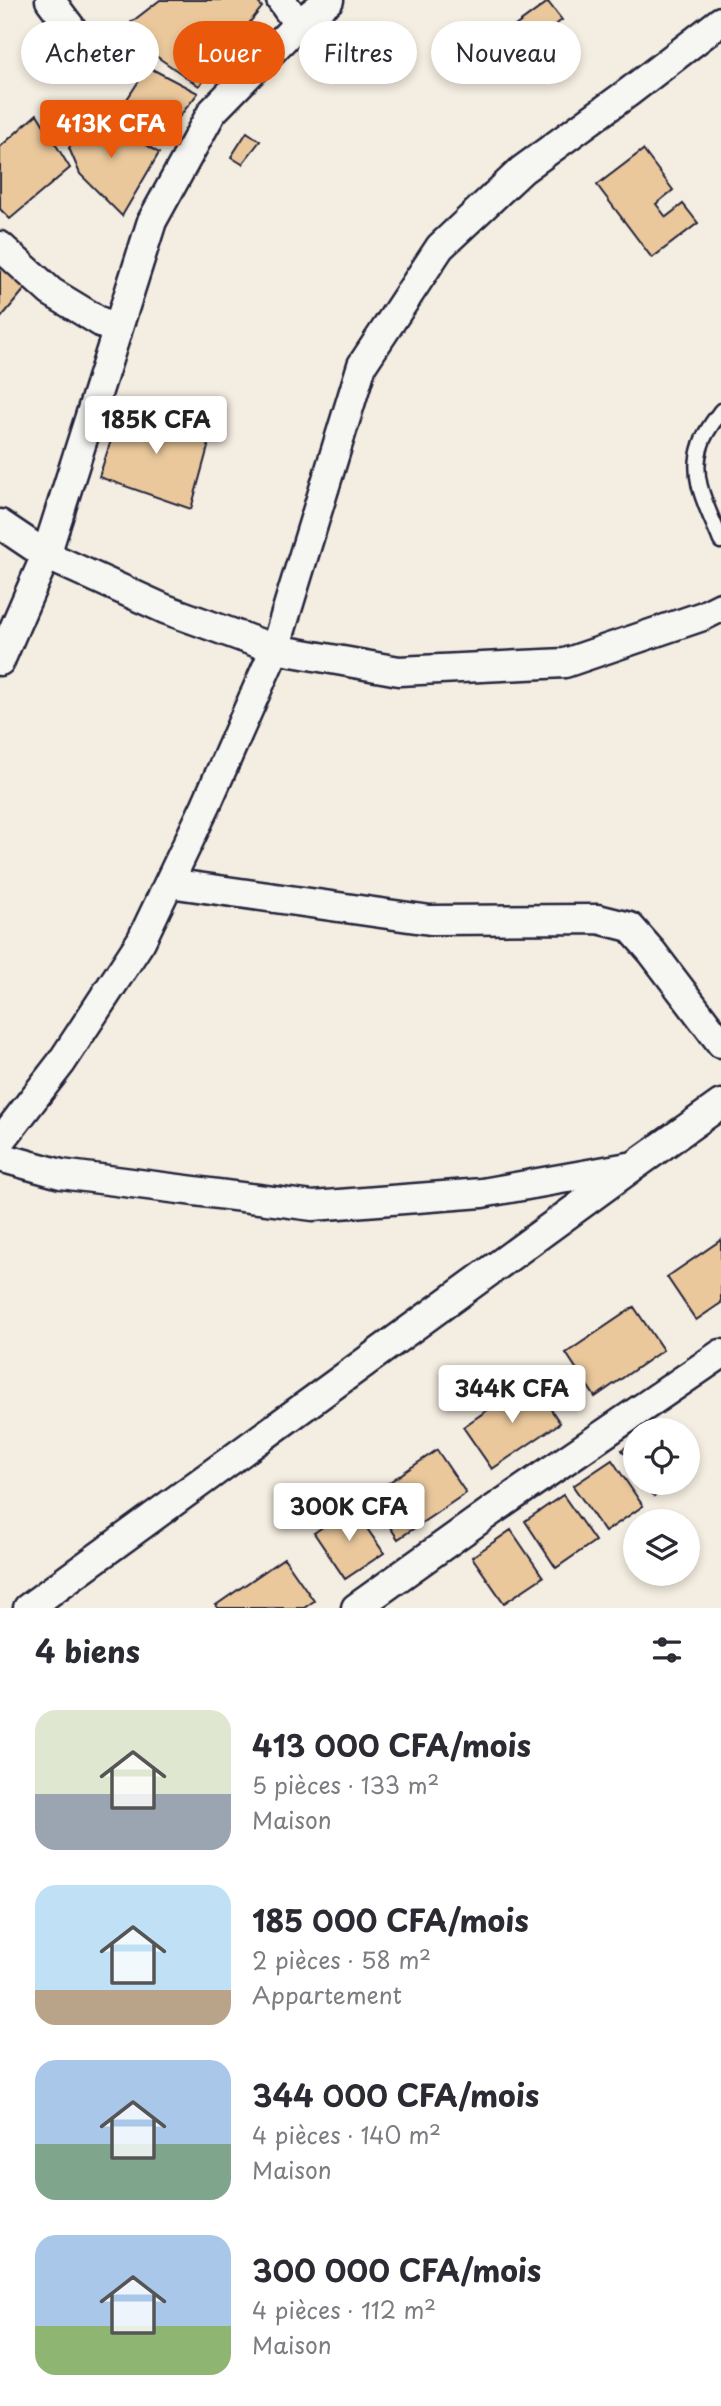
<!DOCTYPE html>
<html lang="fr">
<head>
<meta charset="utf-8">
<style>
	:root { --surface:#fff; --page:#f7f7f7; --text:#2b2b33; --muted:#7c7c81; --accent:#ea580c }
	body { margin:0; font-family:"Playpen Sans",sans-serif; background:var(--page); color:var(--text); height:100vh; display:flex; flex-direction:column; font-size:26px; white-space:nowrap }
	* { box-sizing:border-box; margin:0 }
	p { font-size:23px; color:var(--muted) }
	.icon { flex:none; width:38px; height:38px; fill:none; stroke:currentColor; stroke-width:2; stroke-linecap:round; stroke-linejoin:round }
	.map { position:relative; height:1608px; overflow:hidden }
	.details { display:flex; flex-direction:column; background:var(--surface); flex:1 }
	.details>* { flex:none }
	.top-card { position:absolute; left:21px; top:21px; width:679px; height:63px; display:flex; gap:14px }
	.buttons { position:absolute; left:623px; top:1418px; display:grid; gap:14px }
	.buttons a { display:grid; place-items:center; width:77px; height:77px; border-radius:50%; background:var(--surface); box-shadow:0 4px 10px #0003; font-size:35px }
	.price { position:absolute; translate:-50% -60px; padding:0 16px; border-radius:7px; background:#fff; color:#222; font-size:23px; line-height:46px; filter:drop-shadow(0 2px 4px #0008) }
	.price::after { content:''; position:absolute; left:50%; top:42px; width:21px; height:16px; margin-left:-10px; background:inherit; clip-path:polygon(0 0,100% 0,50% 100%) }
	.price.selected { background:var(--accent); color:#fff }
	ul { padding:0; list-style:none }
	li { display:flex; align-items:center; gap:21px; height:175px; padding:0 35px }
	li span { display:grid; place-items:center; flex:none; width:196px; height:140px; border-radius:21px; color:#555 }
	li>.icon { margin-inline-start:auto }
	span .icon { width:84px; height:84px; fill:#fffc; stroke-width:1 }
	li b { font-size:30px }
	h2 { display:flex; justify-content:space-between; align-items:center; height:84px; padding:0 35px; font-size:30px }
	.pill { padding:0 24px; border-radius:32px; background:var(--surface); box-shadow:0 4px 10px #0003; font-size:24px; line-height:63px }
	.pill.selected { background:var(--accent); color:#fff }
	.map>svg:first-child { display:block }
	.building { fill:#eac89c; stroke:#22223b; stroke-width:2 }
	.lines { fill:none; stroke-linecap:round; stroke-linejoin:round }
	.lane-casing { stroke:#22223b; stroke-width:19 }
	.street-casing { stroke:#22223b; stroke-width:33 }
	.lane { stroke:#f6f6f2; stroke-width:14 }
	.street { stroke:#f6f6f2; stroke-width:28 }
</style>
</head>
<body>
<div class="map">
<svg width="721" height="1608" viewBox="0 0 721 1608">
	<rect width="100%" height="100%" fill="#f4ede1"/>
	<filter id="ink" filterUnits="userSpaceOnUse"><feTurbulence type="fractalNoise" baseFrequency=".0143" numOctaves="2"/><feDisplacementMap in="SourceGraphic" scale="14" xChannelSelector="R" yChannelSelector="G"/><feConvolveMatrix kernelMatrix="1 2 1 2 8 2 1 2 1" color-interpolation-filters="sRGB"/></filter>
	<g filter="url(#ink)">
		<path class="building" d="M160 0H256L262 7 199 86 120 31Z
			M548 2 562 20 506 60 493 42Z
			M330 34 339 46 344 42 358 59 352 64 346 57 322 77 304 56Z
			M148 67 198 93 157 145 114 119Z
			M89 108 159 153 122 216 80 174 69 148Z
			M37 114 70 168 10 219 0 209V147Z
			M247 132 260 141 242 164 231 157Z
			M643 150 673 190 656 204 666 217 683 204 698 223 652 258 597 185Z
			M0 257 29 284 0 319Z
			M124 401 211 436 191 509 99 477Z
			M721 1240V1303L696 1320 667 1277Z
			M634 1307 663 1350 595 1397 566 1353Z
			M531 1380 560 1423 492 1469 463 1427Z
			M635 1441V1468L622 1450Z
			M437 1450 466 1493 398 1539 369 1496Z
			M612 1460 643 1506 605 1532 573 1486Z
			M645 1482H674L654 1496Z
			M563 1495 595 1541 556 1568 525 1521Z
			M352 1507 384 1553 345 1579 314 1533Z
			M511 1530 543 1577 504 1603 472 1557Z
			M284 1558 314 1601 304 1608H218L216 1605Z"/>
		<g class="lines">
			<defs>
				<path id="lane" d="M721 411C714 421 704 433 701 445 689 479 709 510 721 541"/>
				<path id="street" d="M50 0 77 36
					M281 0 298 24
					M0 246 51 292 117 332
					M0 524 46 555 165 609 275 649 399 671 565 663 703 616 721 607
					M0 661 46 555 152 221 212 112 298 24 329 0
					M169 883 430 920 598 919 630 927 652 952 721 1043
					M0 1142 61 1063 141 941 206 805 275 649 362 365 440 247 522 170 629 92 721 21
					M0 1157 61 1174 313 1206 482 1193 634 1166 721 1104
					M28 1608 634 1166
					M356 1608 490 1512 721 1354"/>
			</defs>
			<use href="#lane" class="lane-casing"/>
			<use href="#street" class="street-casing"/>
			<use href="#lane" class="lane"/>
			<use href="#street" class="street"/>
		</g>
	</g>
</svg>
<div class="buttons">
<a><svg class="icon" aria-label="locate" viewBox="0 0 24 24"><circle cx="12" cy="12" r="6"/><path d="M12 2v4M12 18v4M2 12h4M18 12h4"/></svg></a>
<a><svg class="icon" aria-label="layers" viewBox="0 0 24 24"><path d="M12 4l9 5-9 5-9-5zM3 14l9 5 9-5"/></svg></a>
</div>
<b class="price selected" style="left:111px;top:160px">413K CFA</b>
<b class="price" style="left:156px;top:456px">185K CFA</b>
<b class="price" style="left:512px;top:1425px">344K CFA</b>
<b class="price" style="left:349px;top:1543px">300K CFA</b>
<div class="top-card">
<a class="pill">Acheter</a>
<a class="pill selected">Louer</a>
<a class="pill">Filtres</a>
<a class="pill">Nouveau</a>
</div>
</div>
<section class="details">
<h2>4 biens<svg class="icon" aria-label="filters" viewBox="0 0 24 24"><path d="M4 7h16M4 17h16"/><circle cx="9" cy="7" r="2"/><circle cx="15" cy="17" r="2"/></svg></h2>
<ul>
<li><span style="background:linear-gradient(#dfe7d0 60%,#9aa5b1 0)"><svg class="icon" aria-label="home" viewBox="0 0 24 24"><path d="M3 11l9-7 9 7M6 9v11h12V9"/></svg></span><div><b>413 000 CFA/mois</b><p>5 pièces · 133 m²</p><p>Maison</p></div></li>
<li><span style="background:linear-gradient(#bfe0f5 75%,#b9a48a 0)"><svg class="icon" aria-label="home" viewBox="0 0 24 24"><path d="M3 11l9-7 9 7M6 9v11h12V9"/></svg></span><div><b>185 000 CFA/mois</b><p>2 pièces · 58 m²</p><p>Appartement</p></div></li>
<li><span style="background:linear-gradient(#a9c7e8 60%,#7fa58c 0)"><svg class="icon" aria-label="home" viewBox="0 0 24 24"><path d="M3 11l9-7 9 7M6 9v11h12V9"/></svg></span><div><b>344 000 CFA/mois</b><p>4 pièces · 140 m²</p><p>Maison</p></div></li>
<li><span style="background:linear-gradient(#a9c7e8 65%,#8fb573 0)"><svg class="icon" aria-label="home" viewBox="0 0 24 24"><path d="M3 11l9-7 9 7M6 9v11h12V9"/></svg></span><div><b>300 000 CFA/mois</b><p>4 pièces · 112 m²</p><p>Maison</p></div></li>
</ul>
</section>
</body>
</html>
